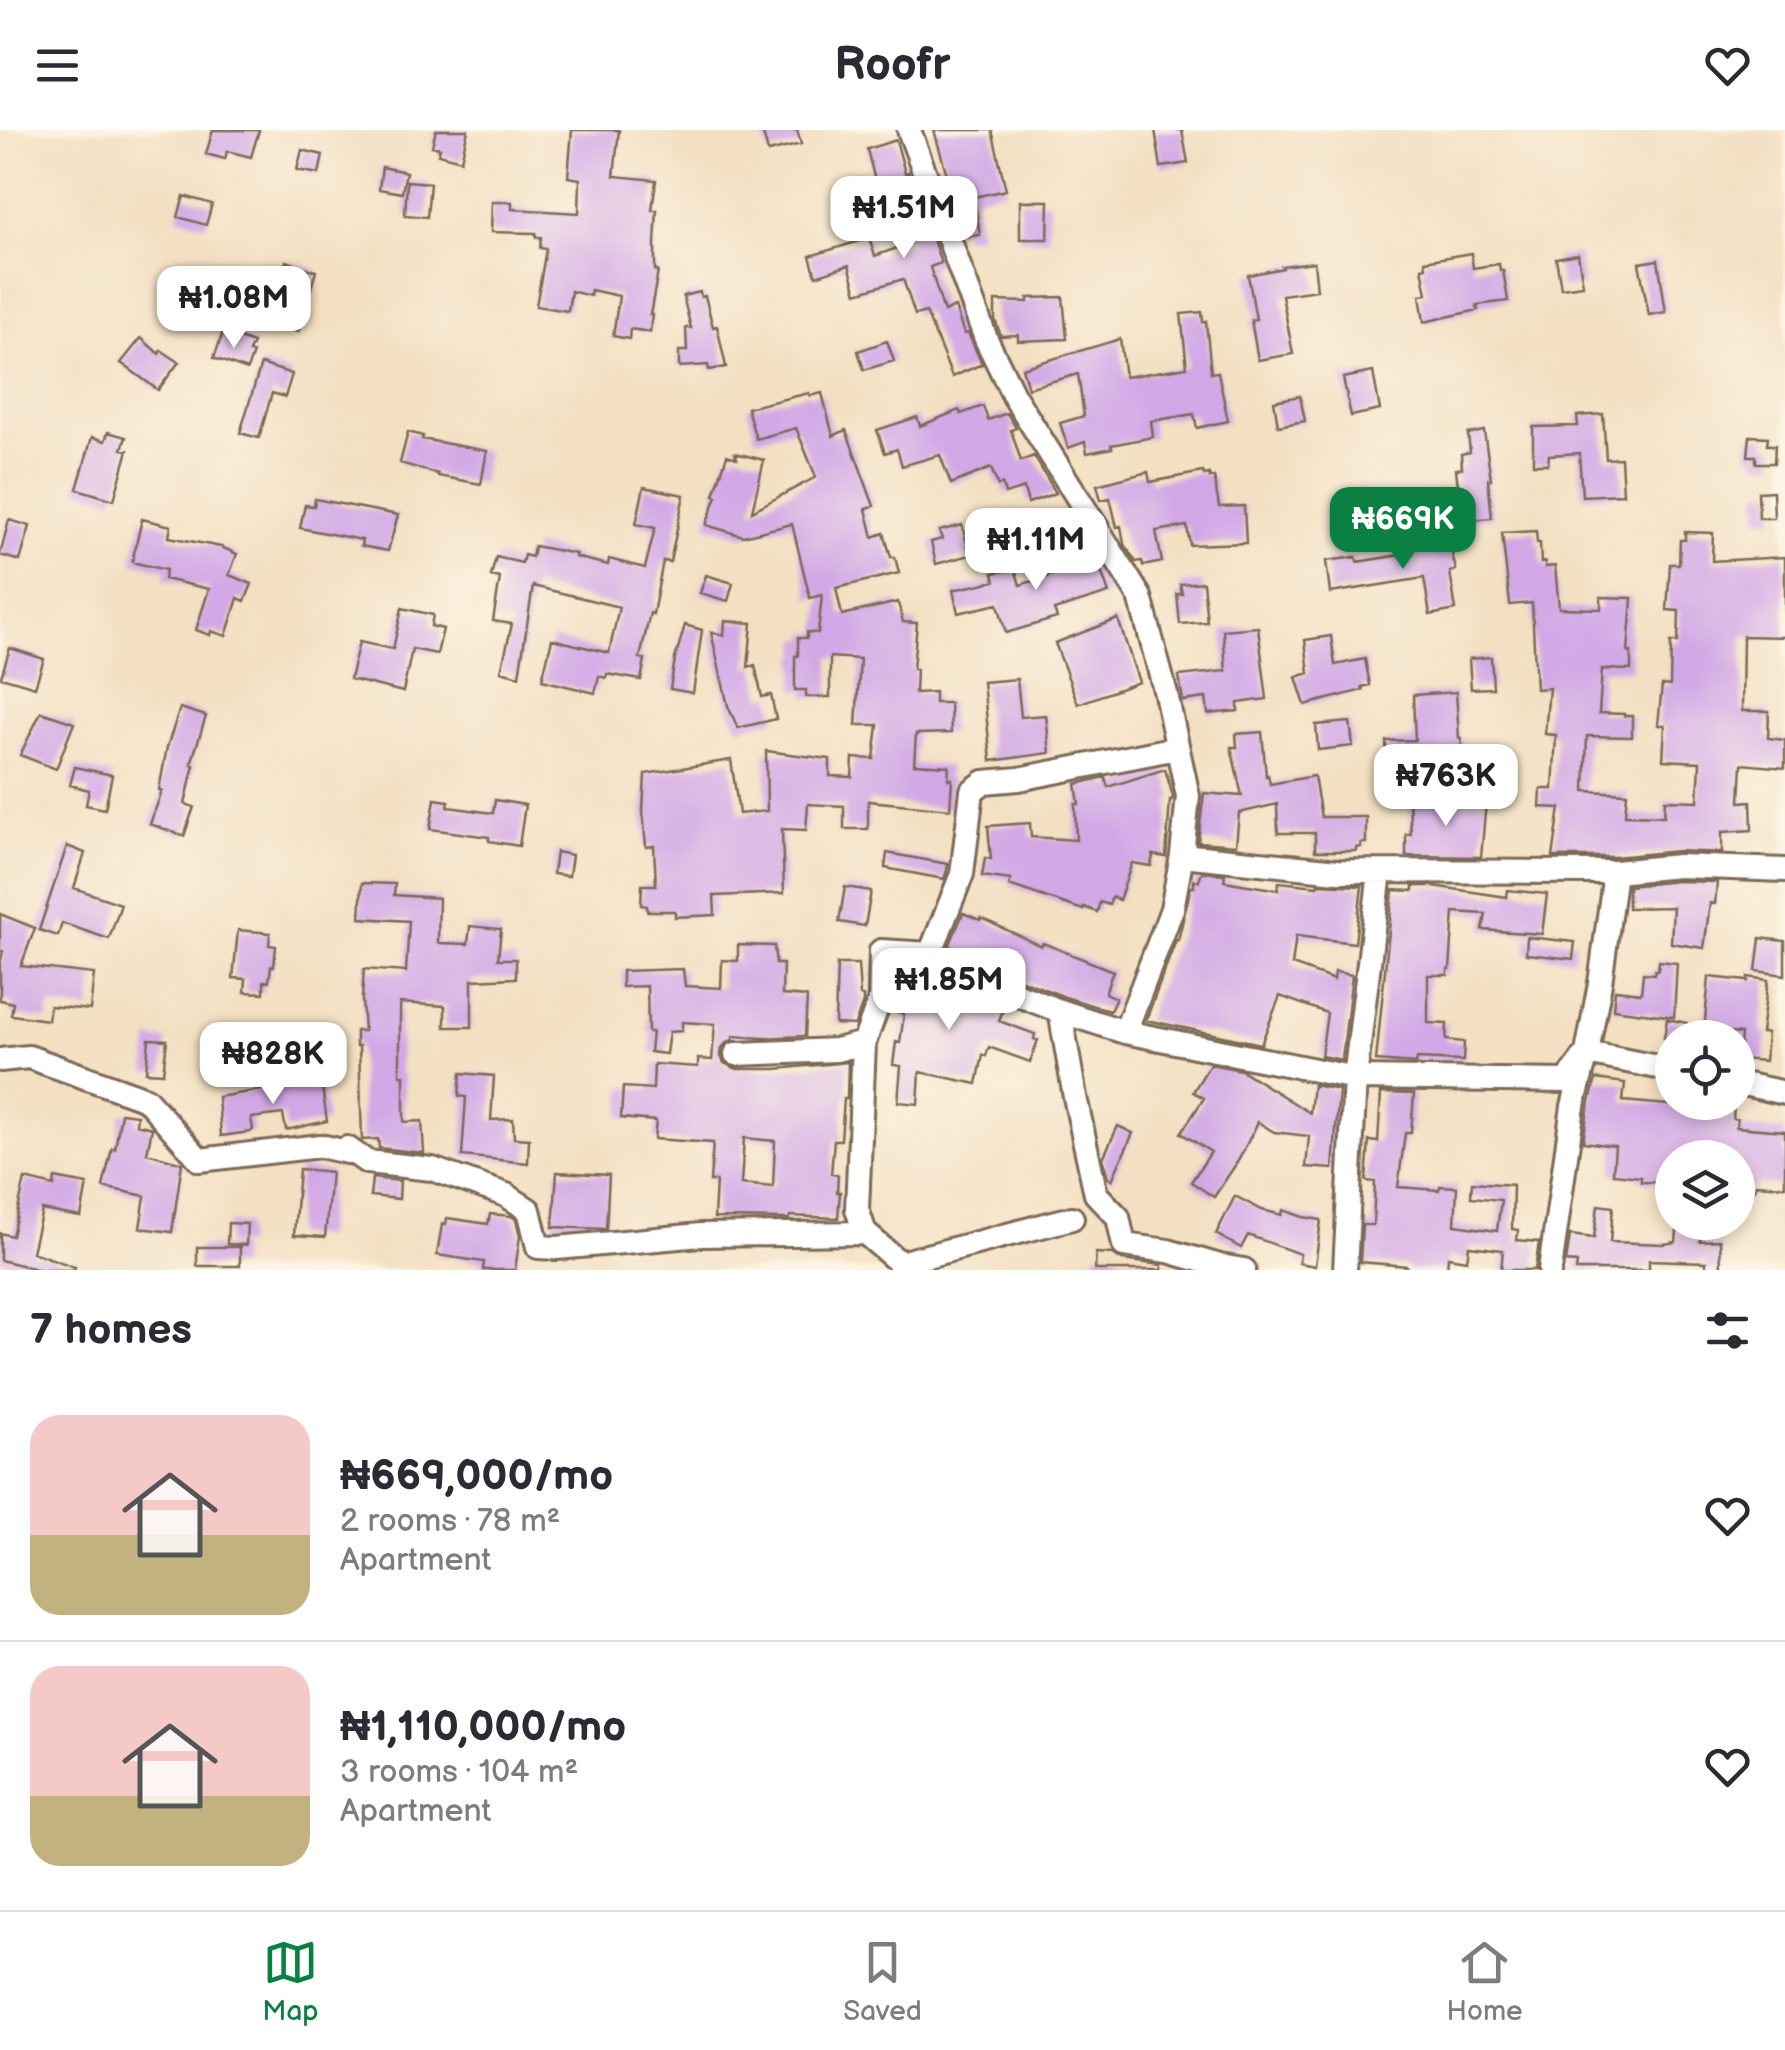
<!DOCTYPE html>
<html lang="en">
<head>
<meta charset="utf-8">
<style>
	:root { --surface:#fff; --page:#f2f2f3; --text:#2b2b33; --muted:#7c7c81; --line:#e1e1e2; --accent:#0b8043 }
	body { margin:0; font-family:"Balsamiq Sans",sans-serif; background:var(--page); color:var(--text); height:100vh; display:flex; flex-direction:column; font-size:38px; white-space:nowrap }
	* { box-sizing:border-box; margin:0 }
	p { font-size:32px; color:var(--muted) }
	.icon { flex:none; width:55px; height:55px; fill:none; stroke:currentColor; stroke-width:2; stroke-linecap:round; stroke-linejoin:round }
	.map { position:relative; height:1140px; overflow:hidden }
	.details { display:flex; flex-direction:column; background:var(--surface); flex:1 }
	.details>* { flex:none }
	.fabs { position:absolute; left:1655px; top:890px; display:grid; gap:20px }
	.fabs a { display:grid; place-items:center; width:100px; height:100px; border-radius:50%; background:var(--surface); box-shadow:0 5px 15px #0003; font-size:50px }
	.price { position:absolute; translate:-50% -85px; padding:0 22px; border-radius:20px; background:#fff; color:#222; font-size:32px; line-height:65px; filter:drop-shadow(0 2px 5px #0008) }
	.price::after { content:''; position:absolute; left:50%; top:60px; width:30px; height:22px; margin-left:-15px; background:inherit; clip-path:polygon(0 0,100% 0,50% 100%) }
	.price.selected { background:var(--accent); color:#fff }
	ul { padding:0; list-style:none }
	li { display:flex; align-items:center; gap:30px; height:250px; padding:0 30px }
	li+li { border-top:2px solid var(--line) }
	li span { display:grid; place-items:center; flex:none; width:280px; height:200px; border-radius:30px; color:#555 }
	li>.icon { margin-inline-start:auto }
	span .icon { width:120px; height:120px; fill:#fffc; stroke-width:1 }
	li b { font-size:42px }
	h2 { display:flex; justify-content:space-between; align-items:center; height:120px; padding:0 30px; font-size:42px }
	header { display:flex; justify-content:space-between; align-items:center; height:130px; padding:0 30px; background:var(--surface); font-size:45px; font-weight:800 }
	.tab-bar { display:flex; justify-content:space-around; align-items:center; height:140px; border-top:2px solid var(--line); background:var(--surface); font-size:28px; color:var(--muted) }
	.tab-bar a { display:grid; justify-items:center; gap:5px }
	.tab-bar .selected { color:var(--accent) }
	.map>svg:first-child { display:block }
	.building { fill:#d2a7e6; fill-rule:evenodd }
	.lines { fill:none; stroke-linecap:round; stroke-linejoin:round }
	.minor-casing { stroke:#7b6957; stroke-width:28 }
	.minor { stroke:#fff; stroke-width:22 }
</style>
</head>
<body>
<header><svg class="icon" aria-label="menu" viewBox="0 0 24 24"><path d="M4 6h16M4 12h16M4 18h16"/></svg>Roofr<svg class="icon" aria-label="heart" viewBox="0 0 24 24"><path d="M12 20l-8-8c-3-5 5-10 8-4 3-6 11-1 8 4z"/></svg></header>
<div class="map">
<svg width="1785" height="1140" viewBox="0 0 1785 1140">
	<rect width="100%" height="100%" fill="#fcf5e5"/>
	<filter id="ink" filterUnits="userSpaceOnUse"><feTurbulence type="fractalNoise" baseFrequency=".01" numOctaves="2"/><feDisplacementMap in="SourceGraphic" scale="20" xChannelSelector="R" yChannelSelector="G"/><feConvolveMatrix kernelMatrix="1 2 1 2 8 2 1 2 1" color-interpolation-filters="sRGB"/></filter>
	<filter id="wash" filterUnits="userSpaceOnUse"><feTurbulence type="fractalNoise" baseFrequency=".0048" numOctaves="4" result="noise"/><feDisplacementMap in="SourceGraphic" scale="40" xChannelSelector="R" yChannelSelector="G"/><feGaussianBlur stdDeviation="2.25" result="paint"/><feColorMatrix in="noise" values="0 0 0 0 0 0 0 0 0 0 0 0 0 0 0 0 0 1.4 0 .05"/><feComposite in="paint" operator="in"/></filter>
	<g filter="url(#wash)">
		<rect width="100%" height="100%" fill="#f3dfc1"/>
		<g id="blocks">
			<path class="building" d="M213 0H259L251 27 227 21 225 29 206 24Z
				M436 0H468L461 30 438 24 440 18 432 16Z
				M572 0H619L614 46 656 50 652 80H657L655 113V140L658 141 650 185H652L650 202 630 199 629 209 613 206 619 166 591 160 590 166 571 161 568 181 536 176 546 119 540 118 541 107H536V103L491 102 492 72H512V79L579 83 580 49 568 47Z
				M762 0H797L801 14 768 22Z
				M934 0H992L1006 60 974 67 980 105 964 107 960 95 955 58 951 59Z
				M1155 0H1182L1188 33 1161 37Z
				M896 10 905 43 908 42 922 96 928 94 941 133 930 137 944 182 955 177 964 204 968 203 982 234 952 247 926 182 915 185 903 149 857 163 849 135 816 146 810 126 869 108 875 126 911 113 900 78 883 82 867 19Z
				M302 20 323 25 319 44 297 40Z
				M382 37 406 42 402 63 379 59Z
				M407 51 430 53 427 87 405 85Z
				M184 66 212 74 206 95 178 87Z
				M1020 71H1049L1048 109H1020Z
				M1471 123 1473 138 1499 134 1500 140H1503L1508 171 1477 175 1478 180 1424 192 1420 165 1427 164 1422 138 1426 137 1425 131Z
				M1578 124 1583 155 1561 158 1556 128Z
				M1658 130 1666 182 1649 185 1639 133Z
				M286 131 316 141 298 202 268 192Z
				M1314 132 1317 160 1282 165 1293 224 1258 230 1251 190 1256 189 1248 145 1283 138 1282 136Z
				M700 162 701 167 705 166 713 197 717 196 726 237 709 240 708 235 679 237V221H687L686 198H691L683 166Z
				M1063 167 1067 209 1018 211V205L1001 206 995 190V171L1028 172V168Z
				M1202 182 1203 192 1206 191 1211 243 1218 242 1228 291 1197 298 1194 284 1151 291 1153 307 1111 315 1112 318 1087 323 1085 312 1068 318 1060 293 1084 286 1078 244 1028 258 1022 238 1120 209 1125 247 1187 237 1181 184Z
				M223 202 253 213 249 222 253 223 247 240 214 228Z
				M141 208 159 224 161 220 179 232 158 260 121 233Z
				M887 211 894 231 864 240 858 221Z
				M261 234 292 244 285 267 272 263 259 308 240 303Z
				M1373 242 1380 280 1351 286 1343 248Z
				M809 263 810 266 822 263 833 306 846 300 874 376 866 379 873 407 884 403 891 427H895L899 443 836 458 842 485 898 472 903 492 917 493 913 539H916L915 563 935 562V573H950L951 603 916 604 914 634 949 636 948 649H952L950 679 868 671V699H844V676L808 674 806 700 782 699 784 763 714 766 715 785 675 787V781H647V776L641 775 642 755H656L654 716 646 717 643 681 645 644 731 630 739 684 767 681 766 621 830 629V646L852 647 853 628 874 629 878 595H856L860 529 830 527V567H806V560H795V526H798V508H807V502L818 503 822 465 810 468 792 394 743 406 706 395 717 366 714 365 727 325 737 328 735 323 764 330 752 381 816 347 796 298 756 309 747 278Z
				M1300 266 1305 291 1278 296 1274 271Z
				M983 276 988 290 1007 283 1016 298 1011 300 1021 331 1034 326 1056 363 1028 373 1024 358 1005 364 1002 354 998 356 991 338 951 354 940 325 902 336 897 319 885 323 877 300 917 287 920 296 959 280 961 284Z
				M1603 284 1606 329 1621 328 1623 364 1582 366 1579 323 1549 325 1548 334H1533V297L1578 296 1577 286Z
				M1484 301 1491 349H1488L1492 388 1462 391 1456 339 1462 338 1461 324 1470 322 1468 304Z
				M108 302 126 307 122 319 128 320 114 370 77 359 92 307 105 311Z
				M408 302 423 306 422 309 487 321 481 354 438 346V344L400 333Z
				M1750 306 1768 307 1767 315H1775L1774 333H1756V326H1748Z
				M1148 342 1150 352 1203 342 1204 345 1209 344 1210 348 1214 347 1219 377 1244 376 1246 413 1190 415 1187 396 1156 401 1162 432 1143 436 1142 431 1136 432 1124 414 1121 396 1117 397 1110 368 1101 370 1097 355Z
				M644 357 684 365 670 432 663 431 653 484 650 483 640 528 645 529 641 550 607 544 606 548 599 546 595 563 542 550 552 509 609 523 619 477 533 456 519 546 501 541 512 494 493 491 500 448 491 446 496 427 522 433 524 425 532 427 534 416 576 424 575 427 608 435 609 429 645 438 655 398 636 394Z
				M1773 361 1774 388H1759L1758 362Z
				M315 369 398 385 388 421 361 416 362 410 300 398 305 375 314 376Z
				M142 389 171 396 169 407 221 417 237 424 229 445 252 454 245 471 238 468 226 506 211 501 210 505 196 500 209 459 164 449 166 440 132 432Z
				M9 390 30 396 20 431 0 425Z
				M962 395 970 425 936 434 931 412 942 409 939 401Z
				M1536 401 1537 413H1540L1541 433 1545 432V437L1555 436 1559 478 1601 479V467L1632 468 1628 522H1631V540L1602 539 1599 583 1624 584V586H1632V607L1587 606 1585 661 1627 663 1625 685 1664 686 1665 670 1698 671 1700 632 1663 630 1665 595H1658L1662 555 1670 556 1671 512H1678L1679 481 1667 480 1670 434H1679L1680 410H1685V402L1713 403 1712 431 1785 427V507L1743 506 1742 581H1769L1768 608 1785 610V638L1742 634 1740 672 1751 671 1752 700 1722 702V723L1678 721 1614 727H1553L1560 678 1540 677 1541 659H1553L1556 605 1545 604 1549 558 1536 559 1532 473 1510 475 1502 403Z
				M1447 402 1456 440 1450 442 1456 480 1430 485 1424 448 1330 463 1326 431 1356 427 1357 432 1413 423 1411 416 1422 414 1421 409Z
				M1094 421 1109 463 1054 480 1057 488 1006 503 998 474 958 483 953 460 995 451 993 443 1015 439 1020 455 1059 443 1058 437 1078 431 1077 427Z
				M706 445 733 453 728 471 700 463Z
				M1203 452 1207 492 1180 494 1177 464H1182L1180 454Z
				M402 478 433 485 431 496 443 499 437 524 412 519 403 562 350 549 359 512 393 519Z
				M1118 489 1139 552 1078 574 1055 513Z
				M725 491 752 493 748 537 755 535 762 567 771 565 776 589 738 598 728 576 711 502 724 506Z
				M685 495 702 500 693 563 670 559 675 529Z
				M1258 497 1267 569 1238 573V581L1208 584 1206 568 1183 571 1179 546 1226 541 1223 500Z
				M1331 506 1335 535 1365 529 1370 555 1362 557 1363 560 1305 575 1296 547 1309 543 1305 510Z
				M10 518 44 529 35 557 1 547Z
				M1491 527 1493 558 1471 559 1469 529Z
				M1017 549 1021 587 1046 585 1050 623 991 631 983 552Z
				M1456 562 1459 608H1461L1464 632 1421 637V650L1387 651 1386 611 1415 610 1413 565Z
				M180 578 206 586 191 634 194 635 185 674 194 677 184 706 150 694 162 661 159 660 167 617Z
				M41 582 74 593 56 639 20 625Z
				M1350 592 1353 616 1318 620 1316 595Z
				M1262 602 1266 646 1268 645 1270 654 1314 646 1321 687H1366V713H1361V717L1356 718V721H1315V703H1278L1277 674 1239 683 1236 715 1198 712 1204 663 1242 666 1231 617H1237L1236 604Z
				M75 637 112 645 105 679 86 675 89 660 70 655Z
				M1165 639 1173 667 1172 670H1170L1166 727 1153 725 1151 736 1132 733 1119 770 1112 767 1109 775 1100 772 1097 782 1084 777 1083 780 1009 755 1011 750 982 746 985 728 991 729 988 696 1030 693 1031 707 1076 710 1075 674H1079L1076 654 1105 647 1108 657Z
				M435 669 449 671 448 677 493 683 495 670 525 675 519 716 489 711V707L430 699Z
				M1470 671 1486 672 1481 727 1406 726V704H1411L1409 672 1469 673Z
				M67 716 85 723 74 758 121 774 109 809 62 793 58 806 39 800Z
				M556 722 572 725 569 746 553 744Z
				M887 723 948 734 947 740 944 749 885 738Z
				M1202 742 1225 744 1224 751 1278 760 1279 752 1318 756V754L1362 756 1355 813 1296 806 1292 835 1334 850 1335 842 1352 845 1342 930 1321 926 1327 883 1280 866 1261 914 1146 890 1176 810H1178L1191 757H1194V750L1199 751Z
				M1678 751 1717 752 1715 774 1710 773 1704 818 1671 813 1673 777 1628 778V756Z
				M362 753 395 754 394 765 439 768 438 813 468 814 470 796 501 799 498 829H516V848L472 850V897H445V876L400 873V945H404V992L422 991 424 1023 379 1018 378 1009 362 1010 359 916H356V901H364L362 870 364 839 406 842 409 791 360 788Z
				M1413 756H1433L1507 767 1508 760 1547 764 1542 804 1483 800 1486 784 1454 782 1450 839H1448V845H1428V893L1447 894 1446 910 1464 912 1463 931 1417 929 1416 934 1376 931 1393 760 1413 761Z
				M845 757 871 761 865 796 839 792Z
				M963 783 980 790 981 788 1041 816 1043 813 1113 841 1105 863 1116 868 1110 881 1065 867 950 822V814Z
				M0 784 35 798 21 836 94 844 90 880 50 876 48 890 11 885 13 873 0 870V834L3 821 0 820Z
				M238 800 270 803 269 815 276 816 274 836H271L269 851H264V863L245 862 246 849 233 848Z
				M1527 807 1575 812 1573 829 1526 824Z
				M1760 808 1785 811V845L1756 841Z
				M738 815 774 816 776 834H783L782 865 807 867 805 906 762 908 733 906V910L727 912 722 918 721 926 724 933 737 939H776L848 932 847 969H844L841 1010H834L831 1044 838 1045 837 1062H840L838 1088 790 1086 789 1089 714 1088 716 1051H710L713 1013 654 1009 656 991 621 988 623 957 653 959 654 934 698 937V929L712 930 715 894 682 892V901L669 902 666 924 650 922 652 902H648L647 856 622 857V841L683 839 685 856 721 858 722 830 738 831ZM744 1008 775 1011 773 1057 741 1054Z
				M1659 831 1677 833 1674 887 1613 879 1615 860 1641 863 1643 843 1654 844 1655 840H1658Z
				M837 834H858L860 865 863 866V872L855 895 835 894Z
				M898 837 933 849 932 852 963 860 1004 876 999 891 1035 904 1034 909 1038 910 1030 932 989 917 986 926 983 925 977 954 920 942 918 974 898 972 901 936 893 935 896 912 900 913 904 884 892 880Z
				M1709 847 1748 851V847L1768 850 1761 903H1767L1765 931 1739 929 1741 904 1704 901Z
				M1667 889 1687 893 1684 908H1664Z
				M149 909 167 910 163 943 146 942Z
				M1210 934 1241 940 1310 983 1313 955 1339 960 1333 1039 1306 1037 1309 1006 1274 1002 1258 992 1238 1031 1214 1067 1191 1052 1211 1022 1181 1003 1204 968 1193 962Z
				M461 943 494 946 491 990 513 989 514 1008 529 1009 528 1033 462 1026 466 967 459 966Z
				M1596 949 1625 953 1623 971 1680 976H1686V974L1734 977 1733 988 1737 989 1736 997 1785 1001V1056L1756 1054 1755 1060 1738 1059V1028H1672V1053L1641 1052V1047L1613 1044 1615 1016 1583 1012 1588 979Z
				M321 950 327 991 286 1000 283 984 251 988 253 1000 250 1002 221 1006 218 967Z
				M1381 963 1414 964 1411 1003H1405L1398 1057 1439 1060 1440 1056 1457 1057 1455 1095 1497 1101 1501 1070 1471 1067 1472 1052 1513 1055 1512 1099 1518 1100 1517 1110 1539 1112 1535 1140H1501L1503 1120 1469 1116 1467 1130 1448 1127 1447 1140H1407V1136L1360 1132 1362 1095H1373L1375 1052 1366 1051 1369 1011 1378 1012Z
				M121 983 137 985 136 994 152 998 147 1023 182 1033 172 1102 140 1098 145 1066 103 1057 112 1018 115 1019Z
				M1118 996 1133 1003 1112 1050 1108 1048 1103 1028Z
				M299 1039 331 1042 325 1107 294 1105Z
				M557 1042 609 1045 606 1099 553 1097Z
				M55 1048 87 1054 81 1087 42 1080 32 1122 75 1137 74 1140H41L0 1130V1103L12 1106 25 1049 54 1056Z
				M372 1048 400 1051 399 1069 370 1066Z
				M1235 1066 1262 1080 1282 1085 1283 1080 1303 1087 1321 1090 1315 1136 1299 1133 1300 1124 1248 1105 1241 1118 1216 1104Z
				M1598 1075 1613 1077 1610 1112 1664 1114 1676 1112 1677 1101 1701 1103 1700 1111 1720 1110 1721 1140H1706V1132L1649 1130V1140H1576L1577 1133 1566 1132 1570 1105 1594 1108Z
				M490 1084 511 1086 516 1089 520 1106 515 1140H483L484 1132 437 1125 442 1094H446L447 1088 488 1094Z
				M228 1093 247 1094 246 1115 227 1114Z
				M197 1117H240V1136H197Z
				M1096 1123 1113 1124 1122 1130 1162 1135V1140H1095Z"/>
		</g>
	</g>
	<g filter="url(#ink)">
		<use href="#blocks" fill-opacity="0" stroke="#7b6957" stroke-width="2.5"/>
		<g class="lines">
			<defs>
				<path id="minor" d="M909 0 986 209 1014 266 1140 467 1166 564 1188 666 1182 725 1172 779 1125 902
					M1182 725 1338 741 1615 742 1678 736 1785 740
					M913 828 934 833 1060 881 1125 902 1355 948 1567 951 1587 923
					M1060 881 1075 967 1096 1064 1118 1087 1124 1115 1168 1121 1220 1136 1244 1140
					M1587 923 1672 940
					M736 924 836 920 864 913
					M0 930 29 927 146 969 200 1030 320 1016 347 1022
					M1738 953 1785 963
					M347 1018 367 1032 432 1039 506 1065 529 1080 538 1117 557 1118 701 1105 865 1103
					M900 1133 1072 1088
					M905 1140 900 1133 865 1103 857 1079 864 913 880 869 881 821 930 824 962 744 972 661 984 652 1019 649 1177 618
					M1345 1140 1355 948 1380 742
					M1550 1140 1573 976 1587 923 1600 853 1615 742"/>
			</defs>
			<use href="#minor" class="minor-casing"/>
			<use href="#minor" class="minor"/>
		</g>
	</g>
</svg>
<div class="fabs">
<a><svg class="icon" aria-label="locate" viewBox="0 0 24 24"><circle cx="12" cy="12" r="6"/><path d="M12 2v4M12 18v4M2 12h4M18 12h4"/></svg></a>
<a><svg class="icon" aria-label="layers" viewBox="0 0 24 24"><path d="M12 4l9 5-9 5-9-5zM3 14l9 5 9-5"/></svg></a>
</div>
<b class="price" style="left:904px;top:131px">₦1.51M</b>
<b class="price" style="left:234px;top:221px">₦1.08M</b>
<b class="price selected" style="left:1403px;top:442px">₦669K</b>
<b class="price" style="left:1036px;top:463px">₦1.11M</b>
<b class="price" style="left:1446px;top:699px">₦763K</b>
<b class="price" style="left:949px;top:903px">₦1.85M</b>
<b class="price" style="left:273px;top:977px">₦828K</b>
</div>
<section class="details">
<h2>7 homes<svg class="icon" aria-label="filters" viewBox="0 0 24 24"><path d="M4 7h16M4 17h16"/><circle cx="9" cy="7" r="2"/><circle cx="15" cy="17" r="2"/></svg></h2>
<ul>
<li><span style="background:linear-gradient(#f6c9c9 60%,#c2b280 0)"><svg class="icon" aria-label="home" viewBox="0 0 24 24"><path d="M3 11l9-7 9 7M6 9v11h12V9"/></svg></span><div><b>₦669,000/mo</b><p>2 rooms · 78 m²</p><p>Apartment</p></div><svg class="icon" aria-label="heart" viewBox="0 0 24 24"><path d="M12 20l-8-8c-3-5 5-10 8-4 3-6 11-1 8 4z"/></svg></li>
<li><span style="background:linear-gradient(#f6c9c9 65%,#c2b280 0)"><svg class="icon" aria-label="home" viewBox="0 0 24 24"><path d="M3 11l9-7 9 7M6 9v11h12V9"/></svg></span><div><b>₦1,110,000/mo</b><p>3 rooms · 104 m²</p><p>Apartment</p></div><svg class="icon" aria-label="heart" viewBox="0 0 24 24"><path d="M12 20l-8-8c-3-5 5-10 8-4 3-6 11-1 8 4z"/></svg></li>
</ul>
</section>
<nav class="tab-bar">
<a class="selected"><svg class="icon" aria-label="map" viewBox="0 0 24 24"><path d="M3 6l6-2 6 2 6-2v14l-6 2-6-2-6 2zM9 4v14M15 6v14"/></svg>Map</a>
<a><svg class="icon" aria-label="saved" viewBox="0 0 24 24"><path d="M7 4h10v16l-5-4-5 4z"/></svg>Saved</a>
<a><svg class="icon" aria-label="home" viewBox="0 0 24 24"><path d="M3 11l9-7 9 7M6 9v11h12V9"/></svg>Home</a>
</nav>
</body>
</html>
